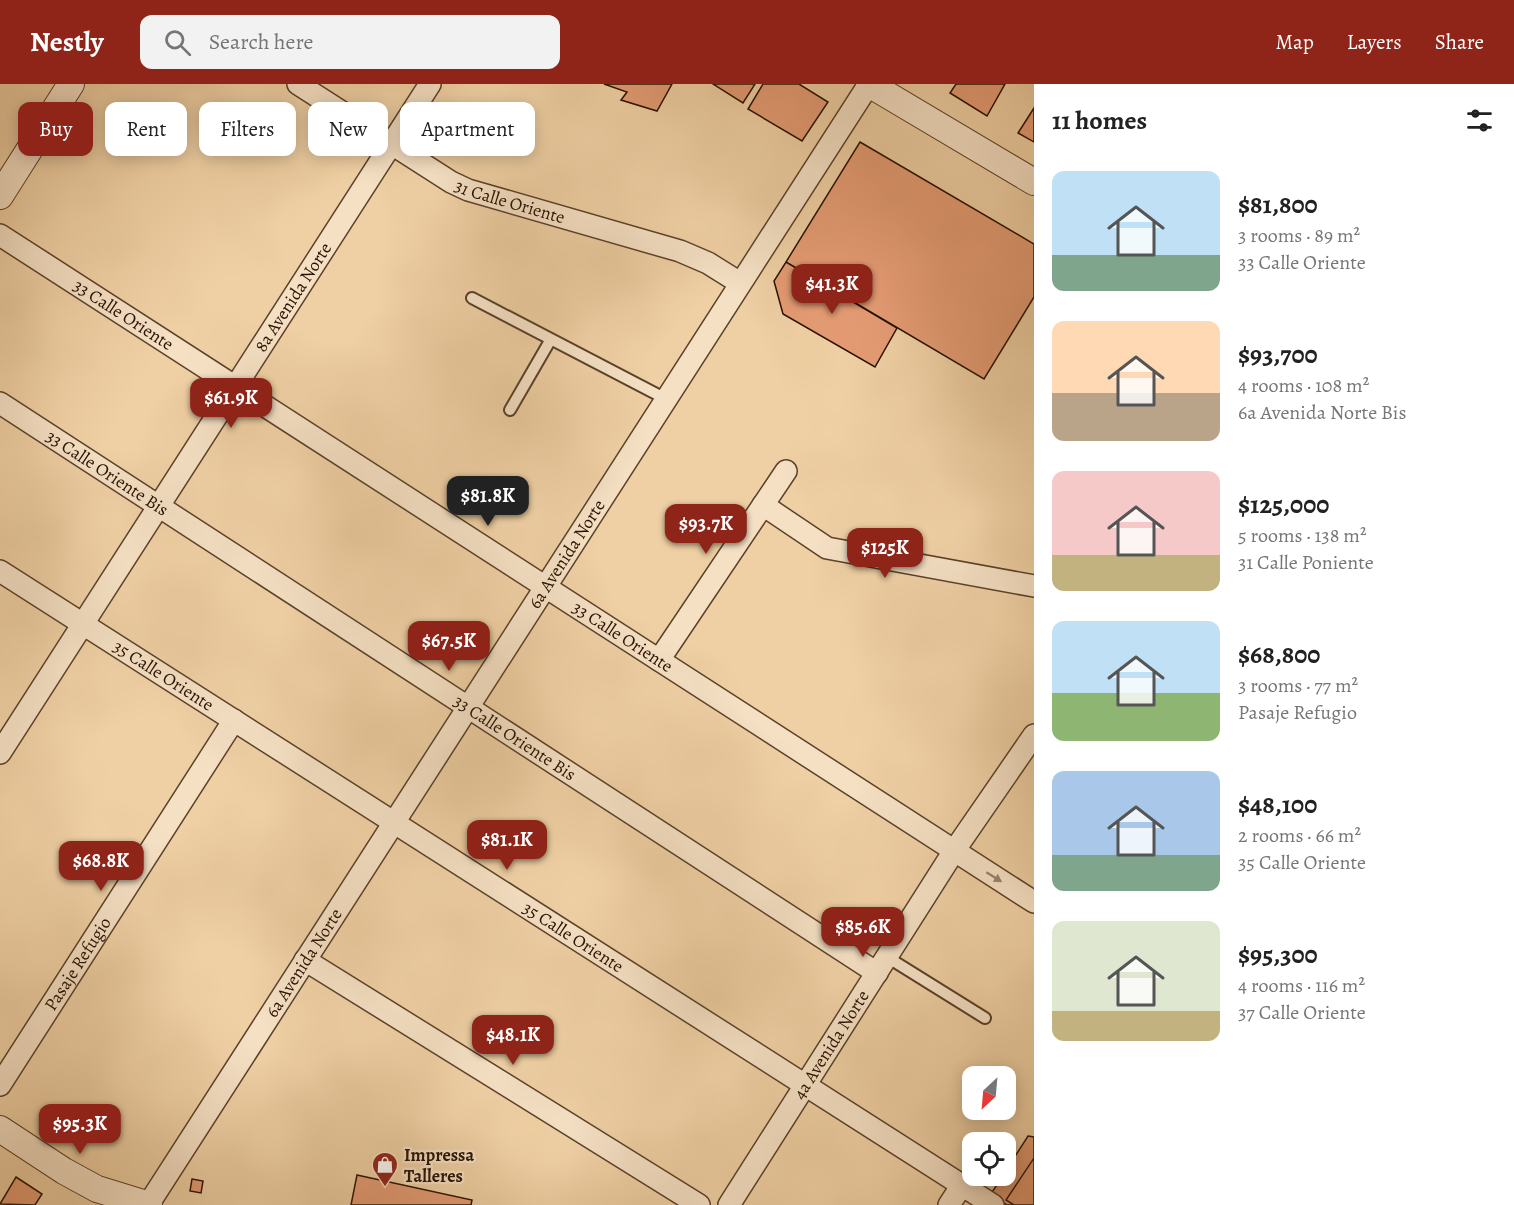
<!DOCTYPE html>
<html lang="en">
<head>
<meta charset="utf-8">
<style>
	:root { --surface:#fff; --page:#f2f2f2; --text:#222; --muted:#767676; --accent:#8f2418 }
	body { margin:0; font-family:Alegreya,serif; background:var(--page); color:var(--text); height:100vh; display:flex; flex-direction:column; font-size:22px; white-space:nowrap }
	* { box-sizing:border-box; margin:0 }
	p { font-size:20px; color:var(--muted) }
	.icon { flex:none; width:33px; height:33px; fill:none; stroke:currentColor; stroke-width:2; stroke-linecap:round; stroke-linejoin:round }
	.map { position:relative; flex:1; overflow:hidden }
	.panel { display:flex; flex-direction:column; background:var(--surface); width:480px }
	.panel>* { flex:none }
	.top-card { position:absolute; left:18px; top:18px; width:570px; height:54px; display:flex; gap:12px }
	.needle { width:39px; rotate:206deg }
	.controls { position:absolute; left:962px; top:982px; display:grid; gap:12px }
	.controls a { display:grid; place-items:center; width:54px; height:54px; border-radius:12px; background:var(--surface); box-shadow:0 3px 15px #0003; font-size:30px }
	.price { position:absolute; translate:-50% -51px; padding:0 14px; border-radius:12px; background:var(--accent); color:#fff; font-size:20px; line-height:39px; filter:drop-shadow(0 2px 3px #0008) }
	.price::after { content:''; position:absolute; left:50%; top:36px; width:18px; height:14px; margin-left:-9px; background:inherit; clip-path:polygon(0 0,100% 0,50% 100%) }
	.price.active { background:#222; color:#fff }
	ul { padding:0; list-style:none }
	li { display:flex; align-items:center; gap:18px; height:150px; padding:0 18px }
	li span { display:grid; place-items:center; flex:none; width:168px; height:120px; border-radius:12px; color:#555 }
	li>.icon { margin-inline-start:auto }
	span .icon { width:72px; height:72px; fill:#fffc; stroke-width:1 }
	li b { font-size:26px }
	h2 { display:flex; justify-content:space-between; align-items:center; height:72px; padding:0 18px; font-size:26px }
	.chip { padding:0 21px; border-radius:12px; background:var(--surface); box-shadow:0 3px 15px #0003; font-size:21px; line-height:54px }
	.chip.active { background:var(--accent); color:#fff }
	header { display:flex; align-items:center; gap:36px; box-sizing:border-box; height:84px; padding:0 30px; background:var(--accent); color:#fff }
	header strong { font-size:28px }
	nav { display:flex; gap:33px; margin-inline-start:auto; font-size:21px }
	.search { width:420px; height:54px; background:var(--page); display:flex; align-items:center; gap:15px; box-sizing:border-box; padding:0 21px; border-radius:12px; color:var(--muted); font-size:22px }
	main { display:flex; flex:1; min-height:0 }
	.map>svg:first-child { display:block }
	.building { fill:#e49b73; stroke:#281100; stroke-width:1.5 }
	.lines { fill:none; stroke-linecap:round; stroke-linejoin:round }
	.service-casing { stroke:#5a4129; stroke-width:14 }
	.minor-casing { stroke:#5a4129; stroke-width:24 }
	.tertiary-casing { stroke:#5a4129; stroke-width:28 }
	.service { stroke:#f5e0c4; stroke-width:10 }
	.minor { stroke:#f5e0c4; stroke-width:21 }
	.tertiary { stroke:#f5e0c4; stroke-width:26 }
	.oneway { fill:#99836c }
	.labels { text-anchor:middle; stroke-width:4.5; stroke-linejoin:round; paint-order:stroke }
	.street-label { font-size:18px; fill:#281100; stroke:#f5e0c4 }
	.poi-label { font-size:18px; font-weight:bold; fill:#281100; stroke:#f5e0c4; text-anchor:start }
</style>
</head>
<body>
<header>
<strong>Nestly</strong>
<div class="search"><svg class="icon" aria-label="search" viewBox="0 0 24 24"><circle cx="10" cy="10" r="6"/><path d="M15 15l6 6"/></svg>Search here</div>
<nav><a>Map</a><a>Layers</a><a>Share</a></nav>
</header>
<main>
<div class="map">
<svg width="1034" height="1121" viewBox="0 0 1034 1121">
	<rect width="100%" height="100%" fill="#efd0a4"/>
	<filter id="stains"><feTurbulence type="fractalNoise" baseFrequency=".00333" numOctaves="4"/><feColorMatrix values="0 0 0 0 .2 0 0 0 0 .09 0 0 0 0 .02 0 0 0 .5 -.17"/></filter>
	<radialGradient id="worn" r=".72"><stop offset=".6" stop-color="#630" stop-opacity="0"/><stop offset="1" stop-color="#630" stop-opacity=".3"/></radialGradient>
	<path class="building" d="M604 0H672L657 27 621 16 627 8Z
		M713 0H755L743 19Z
		M763 0H799L828 18 802 57 748 25Z
		M956 0H1005L987 32 950 9Z
		M1034 24V58L1018 49Z
		M860 58 1034 160V213L984 295 786 178Z
		M786 178 897 244 875 283 783 230 774 197Z
		M1028 1052 1034 1053V1121H1007L990 1111 1003 1092H1005V1088Z
		M1034 1074V1121H1014L1006 1116Z
		M357 1091 472 1116 471 1121H351Z
		M16 1093 42 1110 35 1121 0 1120Z
		M192 1095 203 1097 201 1109 190 1107Z"/>
	<g class="lines">
		<defs>
			<path id="service" d="M472 214 666 315
				M510 326 551 255
				M887 873 985 934"/>
			<g id="minor">
				<path id="s1" d="M298 0 451 98 468 106 680 167 708 179 740 199"/>
				<path id="s2" d="M0 151 1034 818"/>
				<path id="s3" d="M0 319 877 889"/>
				<path d="M763 421 827 464 1034 502"/>
				<path id="s4" d="M0 487 993 1121"/>
				<path d="M659 576 786 387"/>
				<path id="s5" d="M0 669 430 0"/>
				<path d="M305 876 699 1121"/>
				<path id="s6" d="M0 1001 234 636"/>
				<path id="s7" d="M148 1121 869 0"/>
				<path id="s8" d="M729 1121 954 767 1034 651"/>
				<path d="M949 1121 962 1101"/>
			</g>
			<path id="tertiary" d="M869 0 1034 98
				M0 112 71 0
				M0 1045 64 1087 97 1105 149 1121"/>
		</defs>
		<use href="#service" class="service-casing"/>
		<use href="#minor" class="minor-casing"/>
		<use href="#tertiary" class="tertiary-casing"/>
		<use href="#service" class="service"/>
		<use href="#minor" class="minor"/>
		<use href="#tertiary" class="tertiary"/>
	</g>
	<defs><path id="oneway-solid" d="M-6-.8H1V-3.2L6.5 0L1 3.2V.8H-6Z" transform="scale(1.5)"/></defs>
	<use class="oneway" href="#oneway-solid" transform="translate(994 793) rotate(32)"/>
	<defs>
		<symbol id="shop-pin" viewBox="-11 -11 22 30"><path d="M0 17L-7.5 6A9.5 9.5 0 1 1 7.5 6Z" fill="#8f2418" stroke="#f5e0c4"/><path d="M-5-2.5h2.3a2.7 3.5 0 0 1 5.4 0H5L5.5 6h-11ZM-1.5-2.5h3a1.5 2.3 0 0 0-3 0Z" fill="#fff"/></symbol>
	</defs>
	<g fill-rule="evenodd">
		<use href="#shop-pin" x="370" y="1066" width="30" height="40"/>
	</g>
	<g class="labels">
		<g class="street-label">
			<text dy="6" stroke="none"><textPath href="#s1" startOffset="244">31 Calle Oriente</textPath></text>
			<text dy="6" stroke="none"><textPath href="#s5" startOffset="542">8a Avenida Norte</textPath></text>
			<text dy="6" stroke="none"><textPath href="#s2" startOffset="147">33 Calle Oriente</textPath></text>
			<text dy="6" stroke="none"><textPath href="#s3" startOffset="128">33 Calle Oriente Bis</textPath></text>
			<text dy="6" stroke="none"><textPath href="#s7" startOffset="774">6a Avenida Norte</textPath></text>
			<text dy="6" stroke="none"><textPath href="#s2" startOffset="741">33 Calle Oriente</textPath></text>
			<text dy="6" stroke="none"><textPath href="#s4" startOffset="194">35 Calle Oriente</textPath></text>
			<text dy="6" stroke="none"><textPath href="#s3" startOffset="614">33 Calle Oriente Bis</textPath></text>
			<text dy="6" stroke="none"><textPath href="#s4" startOffset="680">35 Calle Oriente</textPath></text>
			<text dy="6" stroke="none"><textPath href="#s7" startOffset="288">6a Avenida Norte</textPath></text>
			<text dy="6" stroke="none"><textPath href="#s6" startOffset="144">Pasaje Refugio</textPath></text>
			<text dy="6" stroke="none"><textPath href="#s8" startOffset="190">4a Avenida Norte</textPath></text>
		</g>
		<g class="poi-label">
			<text x="404" y="1077">Impressa<tspan x="404" dy="21">Talleres</tspan></text>
		</g>
	</g>
	<rect width="100%" height="100%" filter="url(#stains)"/>
	<rect width="100%" height="100%" fill="url(#worn)"/>
</svg>
<div class="controls">
<a><svg class="needle" viewBox="-14 -14 28 28"><path d="M0-13l5 13h-10z" fill="#e53935"/><path d="M0 13l5-13h-10z" fill="#767676"/></svg></a>
<a><svg class="icon" aria-label="locate" viewBox="0 0 24 24"><circle cx="12" cy="12" r="6"/><path d="M12 2v4M12 18v4M2 12h4M18 12h4"/></svg></a>
</div>
<b class="price" style="left:832px;top:231px">$41.3K</b>
<b class="price" style="left:231px;top:345px">$61.9K</b>
<b class="price active" style="left:488px;top:443px">$81.8K</b>
<b class="price" style="left:706px;top:471px">$93.7K</b>
<b class="price" style="left:885px;top:495px">$125K</b>
<b class="price" style="left:449px;top:588px">$67.5K</b>
<b class="price" style="left:507px;top:787px">$81.1K</b>
<b class="price" style="left:101px;top:808px">$68.8K</b>
<b class="price" style="left:863px;top:874px">$85.6K</b>
<b class="price" style="left:513px;top:982px">$48.1K</b>
<b class="price" style="left:80px;top:1071px">$95.3K</b>
<div class="top-card">
<a class="chip active">Buy</a>
<a class="chip">Rent</a>
<a class="chip">Filters</a>
<a class="chip">New</a>
<a class="chip">Apartment</a>
</div>
</div>
<section class="panel">
<h2>11 homes<svg class="icon" aria-label="filters" viewBox="0 0 24 24"><path d="M4 7h16M4 17h16"/><circle cx="9" cy="7" r="2"/><circle cx="15" cy="17" r="2"/></svg></h2>
<ul>
<li><span style="background:linear-gradient(#bfe0f5 70%,#7fa58c 0)"><svg class="icon" aria-label="home" viewBox="0 0 24 24"><path d="M3 11l9-7 9 7M6 9v11h12V9"/></svg></span><div><b>$81,800</b><p>3 rooms · 89 m²</p><p>33 Calle Oriente</p></div></li>
<li><span style="background:linear-gradient(#ffd9b3 60%,#b9a48a 0)"><svg class="icon" aria-label="home" viewBox="0 0 24 24"><path d="M3 11l9-7 9 7M6 9v11h12V9"/></svg></span><div><b>$93,700</b><p>4 rooms · 108 m²</p><p>6a Avenida Norte Bis</p></div></li>
<li><span style="background:linear-gradient(#f6c9c9 70%,#c2b280 0)"><svg class="icon" aria-label="home" viewBox="0 0 24 24"><path d="M3 11l9-7 9 7M6 9v11h12V9"/></svg></span><div><b>$125,000</b><p>5 rooms · 138 m²</p><p>31 Calle Poniente</p></div></li>
<li><span style="background:linear-gradient(#bfe0f5 60%,#8fb573 0)"><svg class="icon" aria-label="home" viewBox="0 0 24 24"><path d="M3 11l9-7 9 7M6 9v11h12V9"/></svg></span><div><b>$68,800</b><p>3 rooms · 77 m²</p><p>Pasaje Refugio</p></div></li>
<li><span style="background:linear-gradient(#a9c7e8 70%,#7fa58c 0)"><svg class="icon" aria-label="home" viewBox="0 0 24 24"><path d="M3 11l9-7 9 7M6 9v11h12V9"/></svg></span><div><b>$48,100</b><p>2 rooms · 66 m²</p><p>35 Calle Oriente</p></div></li>
<li><span style="background:linear-gradient(#dfe7d0 75%,#c2b280 0)"><svg class="icon" aria-label="home" viewBox="0 0 24 24"><path d="M3 11l9-7 9 7M6 9v11h12V9"/></svg></span><div><b>$95,300</b><p>4 rooms · 116 m²</p><p>37 Calle Oriente</p></div></li>
</ul>
</section>
</main>
</body>
</html>
